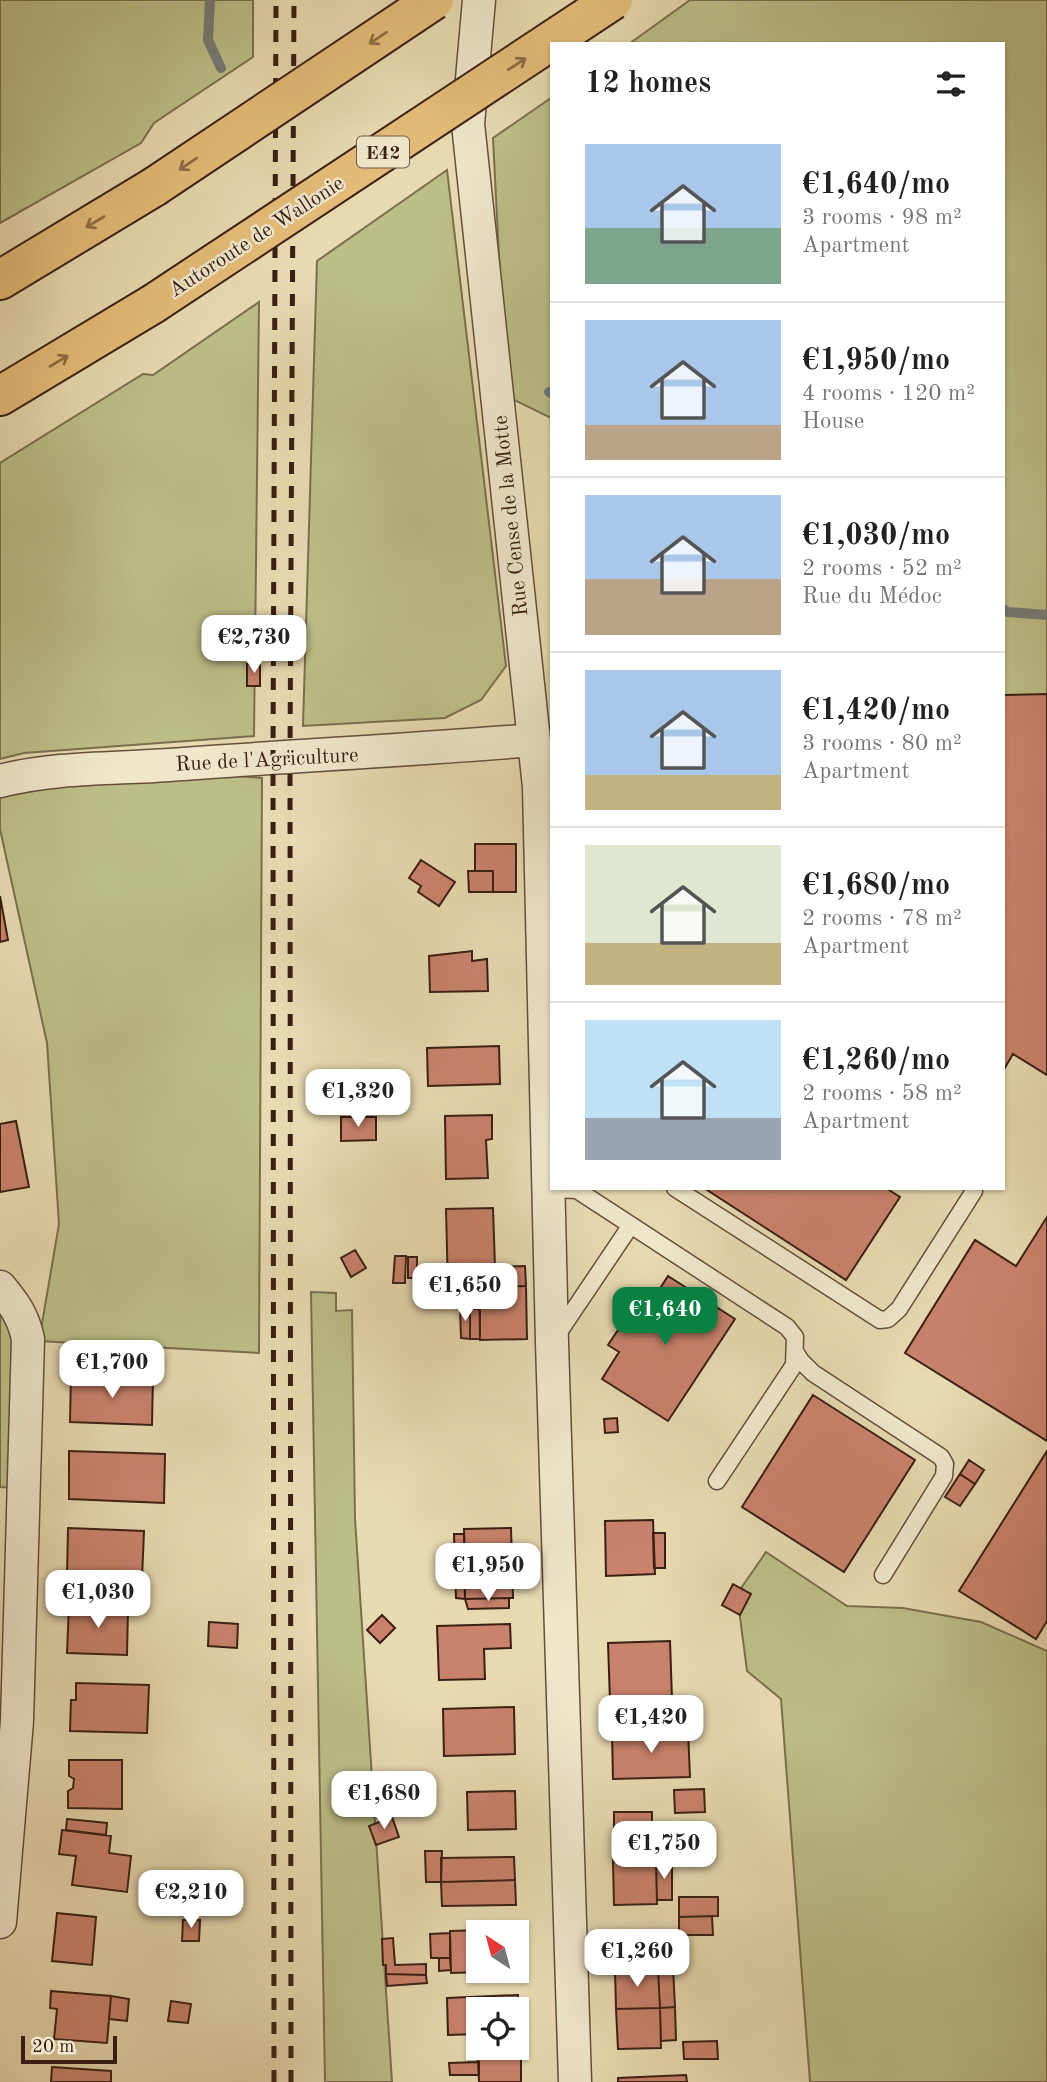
<!DOCTYPE html>
<html lang="en">
<head>
<meta charset="utf-8">
<style>
	:root { --surface:#fff; --page:#f6f6f6; --text:#222; --muted:#767676; --line:#e0e0e0; --accent:#0b8043 }
	body { margin:0; font-family:"Old Standard TT",serif; background:var(--page); color:var(--text); height:100vh; display:flex; flex-direction:column; font-size:26px; white-space:nowrap }
	* { box-sizing:border-box; margin:0 }
	p { font-size:23px; color:var(--muted) }
	.icon { flex:none; width:38px; height:38px; fill:none; stroke:currentColor; stroke-width:2; stroke-linecap:round; stroke-linejoin:round }
	.map { position:relative; flex:1; overflow:hidden }
	.side { position:absolute; left:550px; top:42px; width:455px; height:1148px; display:flex; flex-direction:column; background:var(--surface); border-radius:0px; box-shadow:0 2px 5px #0004 }
	.side>* { flex:none }
	.needle { width:46px; rotate:324deg }
	.controls { position:absolute; left:466px; top:1920px; display:grid; gap:14px }
	.controls a { display:grid; place-items:center; width:63px; height:63px; border-radius:0px; background:var(--surface); box-shadow:0 2px 5px #0004; font-size:35px }
	.scale { position:absolute; left:21px; bottom:18px; width:96px; box-sizing:border-box; padding-left:7px; border:4px solid #3a2014; border-top:0; font-size:19px; line-height:24px; white-space:nowrap; color:#3a2014; -webkit-text-stroke:5px #efe6cc; paint-order:stroke }
	.price { position:absolute; translate:-50% -60px; padding:0 16px; border-radius:14px; background:#fff; color:#222; font-size:23px; line-height:46px; filter:drop-shadow(0 2px 4px #0008) }
	.price::after { content:''; position:absolute; left:50%; top:42px; width:21px; height:16px; margin-left:-10px; background:inherit; clip-path:polygon(0 0,100% 0,50% 100%) }
	.price.on { background:var(--accent); color:#fff }
	ul { padding:0; list-style:none }
	li { display:flex; align-items:center; gap:21px; height:175px; padding:0 35px }
	li+li { border-top:2px solid var(--line) }
	li span { display:grid; place-items:center; flex:none; width:196px; height:140px; border-radius:0px; color:#555 }
	li>.icon { margin-inline-start:auto }
	span .icon { width:84px; height:84px; fill:#fffc; stroke-width:1 }
	li b { font-size:30px }
	h2 { display:flex; justify-content:space-between; align-items:center; height:84px; padding:0 35px; font-size:30px }
	.map>svg:first-child { display:block }
	.green { fill:#bcbe87; stroke:#7b6f4e; stroke-width:2 }
	.lines { fill:none; stroke-linecap:round; stroke-linejoin:round }
	.stream { stroke:#757b76; stroke-width:10 }
	.building { fill:#c9826c; stroke:#3a2014; stroke-width:2; fill-rule:evenodd }
	.service-casing { stroke:#654e3b; stroke-width:19 }
	.minor-casing { stroke:#654e3b; stroke-width:35 }
	.motorway-casing { stroke:#3a2014; stroke-width:42 }
	.service { stroke:#efe6cc; stroke-width:16 }
	.minor { stroke:#efe6cc; stroke-width:32 }
	.motorway { stroke:#e4bc78; stroke-width:38 }
	.rail { stroke:#3a2014; stroke-width:5; stroke-dasharray:12 12; stroke-linecap:butt }
	.motorway-bridge-casing { stroke:#3a2014; stroke-width:42; stroke-linecap:butt }
	.motorway-bridge { stroke:#e4bc78; stroke-width:38 }
	.oneway { stroke:#8f6e46 }
	.labels { text-anchor:middle; stroke-width:5; stroke-linejoin:round; paint-order:stroke }
	.shield { fill:#efe6cc; stroke:#705b4b; stroke-width:2 }
	.shield-label { font-size:19px; font-weight:bold; fill:#3a2014 }
	.street-label { font-size:21px; fill:#3a2014; stroke:#efe6cc }
</style>
</head>
<body>
<div class="map">
<svg width="1047" height="2082" viewBox="0 0 1047 2082">
	<rect width="100%" height="100%" fill="#e7d9b0"/>
	<filter id="stains"><feTurbulence type="fractalNoise" baseFrequency=".00286" numOctaves="4"/><feColorMatrix values="0 0 0 0 .2 0 0 0 0 .09 0 0 0 0 .02 0 0 0 .5 -.17"/></filter>
	<radialGradient id="worn" r=".72"><stop offset=".6" stop-color="#630" stop-opacity="0"/><stop offset="1" stop-color="#630" stop-opacity=".3"/></radialGradient>
	<path class="green" d="M0 0H253V57L154 123 141 143 0 223Z
		M690 0H1047V700L1003 701V44H629Z
		M551 98V418L506 396 493 138Z
		M447 170 506 666 481 700 445 718 303 726 317 261Z
		M259 302 254 736 24 753 0 759V463L143 374 153 375Z
		M130 767 262 778 259 1353 39 1341 59 1224 47 1043 0 829V781Z
		M0 1287 16 1307 24 1489 0 1487Z
		M311 1292 336 1293V1311L352 1310 355 1519 392 2082H325Z
		M766 1552 847 1606 903 1608 981 1622 1047 1651V2082H810L781 1699 747 1671 737 1594Z"/>
	<g class="lines">
		<path class="stream" d="M210 0 208 40 221 68
			M549 392 551 393
			M1003 609 1008 612 1047 615"/>
	</g>
	<path class="building" d="M247 664H260V686H247Z
		M1047 694V1075L1013 1054 1003 1071V695Z
		M475 844H516V892H493V871H475Z
		M421 860 455 882 439 906 418 892 421 886 409 878Z
		M468 871H493V892H469Z
		M0 896 8 940 0 942Z
		M472 951V961L487 959 488 991 430 992 429 956Z
		M499 1046 500 1084 428 1086 427 1048Z
		M492 1115V1139L486 1140 488 1178 446 1179 445 1116Z
		M341 1117H376V1140L341 1141Z
		M16 1121 29 1187 0 1192V1124Z
		M704 1188H886L900 1197 846 1280Z
		M493 1208 495 1267 525 1266 526 1286 448 1288 446 1209Z
		M1047 1217V1441L905 1353 975 1240 1016 1266Z
		M355 1250 366 1268 351 1277 341 1258Z
		M395 1256H406L405 1283H393Z
		M408 1257H417V1278H408Z
		M668 1276 735 1319 668 1421 602 1379 619 1352 608 1345 620 1327 641 1294 652 1301Z
		M526 1286 527 1339 480 1340 479 1288Z
		M470 1307V1339L461 1338 460 1308Z
		M470 1309H480V1339H470Z
		M71 1374 153 1377 152 1425 70 1422Z
		M813 1395 915 1460 844 1572 742 1507Z
		M617 1418 618 1432 605 1433 604 1419Z
		M69 1451 165 1454 164 1503 69 1499Z
		M1047 1451V1621L1036 1639 959 1591Z
		M969 1460 984 1470 975 1484 960 1474Z
		M960 1474 975 1484 960 1506 945 1497Z
		M653 1520 655 1574 606 1576 605 1521Z
		M68 1528 144 1531 142 1579 67 1576Z
		M511 1528 512 1562H465L464 1529Z
		M653 1533H665V1568H654Z
		M454 1534H464L465 1599 456 1598Z
		M465 1562H512L513 1598 465 1599Z
		M733 1584 751 1594 740 1615 722 1605Z
		M509 1598V1608L468 1609 465 1599Z
		M69 1605 128 1607 127 1655 67 1653Z
		M382 1615 395 1628 380 1643 367 1630Z
		M209 1622 238 1624 237 1648 208 1646Z
		M510 1624 511 1648 484 1649 485 1679 439 1680 437 1626Z
		M670 1641 672 1699 610 1701 608 1643Z
		M76 1683 149 1685 147 1733 70 1731 71 1700H76Z
		M514 1707 515 1754 444 1756 443 1709Z
		M688 1730 690 1777 613 1779 612 1732Z
		M69 1760H122V1809L68 1808V1791L73 1788 74 1779 69 1776Z
		M704 1789 705 1812 675 1813 674 1790Z
		M515 1791 516 1829 468 1830 467 1792Z
		M614 1812H652V1849H614Z
		M392 1817 399 1837 376 1845 369 1826Z
		M67 1819 107 1823 106 1835 66 1830Z
		M62 1830 111 1836 109 1853 131 1856 127 1892 72 1885 76 1856 59 1854Z
		M614 1849H652L653 1862H613Z
		M425 1851H442L441 1882H426Z
		M514 1857 515 1880 441 1882V1858Z
		M672 1861V1900H657L656 1862Z
		M613 1862H656L657 1904 614 1905Z
		M515 1880 516 1905 442 1906 441 1882Z
		M679 1897H718V1916L679 1917Z
		M57 1913 96 1917 92 1965 52 1961Z
		M712 1916 713 1935H679V1917Z
		M183 1920H200L199 1941H182Z
		M517 1929 518 1971 451 1973 450 1931ZM478 1932H516V1970H478Z
		M668 1932V1949H657L658 1969 615 1970 614 1933Z
		M450 1933V1958H431L430 1934Z
		M393 1938 395 1965 426 1964V1975L386 1974V1965H383L382 1939Z
		M439 1958H450L451 1970 439 1971Z
		M673 1967 675 2007 660 2008 658 1968Z
		M658 1969 660 2008 616 2009 615 1970Z
		M386 1974 426 1975 427 1983 387 1986Z
		M51 1991 111 1996 107 2043 54 2039 57 2009 50 2008Z
		M518 1995 519 2033H516V2009H478V2034L448 2035 447 1998Z
		M111 1996 129 1999 127 2021 109 2019Z
		M171 2001 191 2004 188 2023 168 2021Z
		M675 2007 676 2040 661 2041 660 2008Z
		M660 2008 661 2048 618 2049 616 2009Z
		M717 2041 718 2059H684L683 2042Z
		M478 2059H521V2082H479Z
		M479 2062V2075H450L449 2063Z
		M52 2067 111 2071V2082H51Z
		M686 2075 687 2082H618V2078Z"/>
	<g class="lines">
		<defs>
			<path id="service" d="M675 1188 880 1320 888 1319 899 1309 974 1191
				M548 1189 577 1190 787 1327 795 1337 794 1365 717 1481
				M557 1335 631 1225
				M796 1353 801 1361 813 1373 941 1457 945 1464 944 1476 883 1575"/>
			<path id="minor" d="M479 0 468 124 539 787 552 1343 575 2082
				M0 781C55 767 112 769 169 765 291 756 412 750 534 740
				M0 1287C15 1305 23 1316 28 1339L17 1721 0 1922"/>
			<path id="motorway" d="M0 280 154 187
				M0 396 153 304"/>
		</defs>
		<use href="#service" class="service-casing"/>
		<use href="#minor" class="minor-casing"/>
		<use href="#motorway" class="motorway-casing"/>
		<use href="#service" class="service"/>
		<use href="#minor" class="minor"/>
		<use href="#motorway" class="motorway"/>
		<path class="rail" d="M274 2082 273 757 276 0
			M291 2082 290 755 294 0"/>
		<defs>
			<path id="motorway-bridge" d="M154 187 434 0
				M153 304 613 0"/>
		</defs>
		<use href="#motorway-bridge" class="motorway-bridge-casing"/>
		<use href="#motorway-bridge" class="motorway-bridge"/>
	</g>
	<defs><path id="oneway-shaft" d="M-6 0H5M1.5-3L5.5 0L1.5 3" fill="none" stroke-width="1.6" stroke-linecap="round" stroke-linejoin="round" transform="scale(1.75)"/></defs>
	<g class="oneway">
		<use href="#oneway-shaft" transform="translate(378 38) rotate(146)"/>
		<use href="#oneway-shaft" transform="translate(517 64) rotate(-33)"/>
		<use href="#oneway-shaft" transform="translate(188 164) rotate(146)"/>
		<use href="#oneway-shaft" transform="translate(95 222) rotate(149)"/>
		<use href="#oneway-shaft" transform="translate(59 361) rotate(-31)"/>
	</g>
	<g class="labels">
		<rect class="shield" x="357" y="136.5" width="52" height="31" rx="5"/>
		<g class="shield-label">
			<text x="383" y="159">E42</text>
		</g>
		<g class="street-label">
			<text transform="translate(256 236) rotate(-33)" y="7">Autoroute de Wallonie</text>
			<text transform="translate(510 516) rotate(-96)" y="7">Rue Cense de la Motte</text>
			<text transform="translate(267 759) rotate(-3)" y="7">Rue de l'Agriculture</text>
		</g>
	</g>
	<rect width="100%" height="100%" filter="url(#stains)"/>
	<rect width="100%" height="100%" fill="url(#worn)"/>
</svg>
<div class="controls">
<a><svg class="needle" viewBox="-14 -14 28 28"><path d="M0-13l5 13h-10z" fill="#e53935"/><path d="M0 13l5-13h-10z" fill="#767676"/></svg></a>
<a><svg class="icon" aria-label="locate" viewBox="0 0 24 24"><circle cx="12" cy="12" r="6"/><path d="M12 2v4M12 18v4M2 12h4M18 12h4"/></svg></a>
</div>
<div class="scale">20 m</div>
<b class="price" style="left:254px;top:675px">€2,730</b>
<b class="price" style="left:358px;top:1129px">€1,320</b>
<b class="price" style="left:465px;top:1323px">€1,650</b>
<b class="price on" style="left:665px;top:1347px">€1,640</b>
<b class="price" style="left:112px;top:1400px">€1,700</b>
<b class="price" style="left:488px;top:1603px">€1,950</b>
<b class="price" style="left:98px;top:1630px">€1,030</b>
<b class="price" style="left:651px;top:1755px">€1,420</b>
<b class="price" style="left:384px;top:1831px">€1,680</b>
<b class="price" style="left:664px;top:1881px">€1,750</b>
<b class="price" style="left:191px;top:1930px">€2,210</b>
<b class="price" style="left:637px;top:1989px">€1,260</b>
<section class="side">
<h2>12 homes<svg class="icon" aria-label="filters" viewBox="0 0 24 24"><path d="M4 7h16M4 17h16"/><circle cx="9" cy="7" r="2"/><circle cx="15" cy="17" r="2"/></svg></h2>
<ul>
<li><span style="background:linear-gradient(#a9c7e8 60%,#7fa58c 0)"><svg class="icon" aria-label="home" viewBox="0 0 24 24"><path d="M3 11l9-7 9 7M6 9v11h12V9"/></svg></span><div><b>€1,640/mo</b><p>3 rooms · 98 m²</p><p>Apartment</p></div></li>
<li><span style="background:linear-gradient(#a9c7e8 75%,#b9a48a 0)"><svg class="icon" aria-label="home" viewBox="0 0 24 24"><path d="M3 11l9-7 9 7M6 9v11h12V9"/></svg></span><div><b>€1,950/mo</b><p>4 rooms · 120 m²</p><p>House</p></div></li>
<li><span style="background:linear-gradient(#a9c7e8 60%,#b9a48a 0)"><svg class="icon" aria-label="home" viewBox="0 0 24 24"><path d="M3 11l9-7 9 7M6 9v11h12V9"/></svg></span><div><b>€1,030/mo</b><p>2 rooms · 52 m²</p><p>Rue du Médoc</p></div></li>
<li><span style="background:linear-gradient(#a9c7e8 75%,#c2b280 0)"><svg class="icon" aria-label="home" viewBox="0 0 24 24"><path d="M3 11l9-7 9 7M6 9v11h12V9"/></svg></span><div><b>€1,420/mo</b><p>3 rooms · 80 m²</p><p>Apartment</p></div></li>
<li><span style="background:linear-gradient(#dfe7d0 70%,#c2b280 0)"><svg class="icon" aria-label="home" viewBox="0 0 24 24"><path d="M3 11l9-7 9 7M6 9v11h12V9"/></svg></span><div><b>€1,680/mo</b><p>2 rooms · 78 m²</p><p>Apartment</p></div></li>
<li><span style="background:linear-gradient(#bfe0f5 70%,#9aa5b1 0)"><svg class="icon" aria-label="home" viewBox="0 0 24 24"><path d="M3 11l9-7 9 7M6 9v11h12V9"/></svg></span><div><b>€1,260/mo</b><p>2 rooms · 58 m²</p><p>Apartment</p></div></li>
</ul>
</section>
</div>
</body>
</html>
